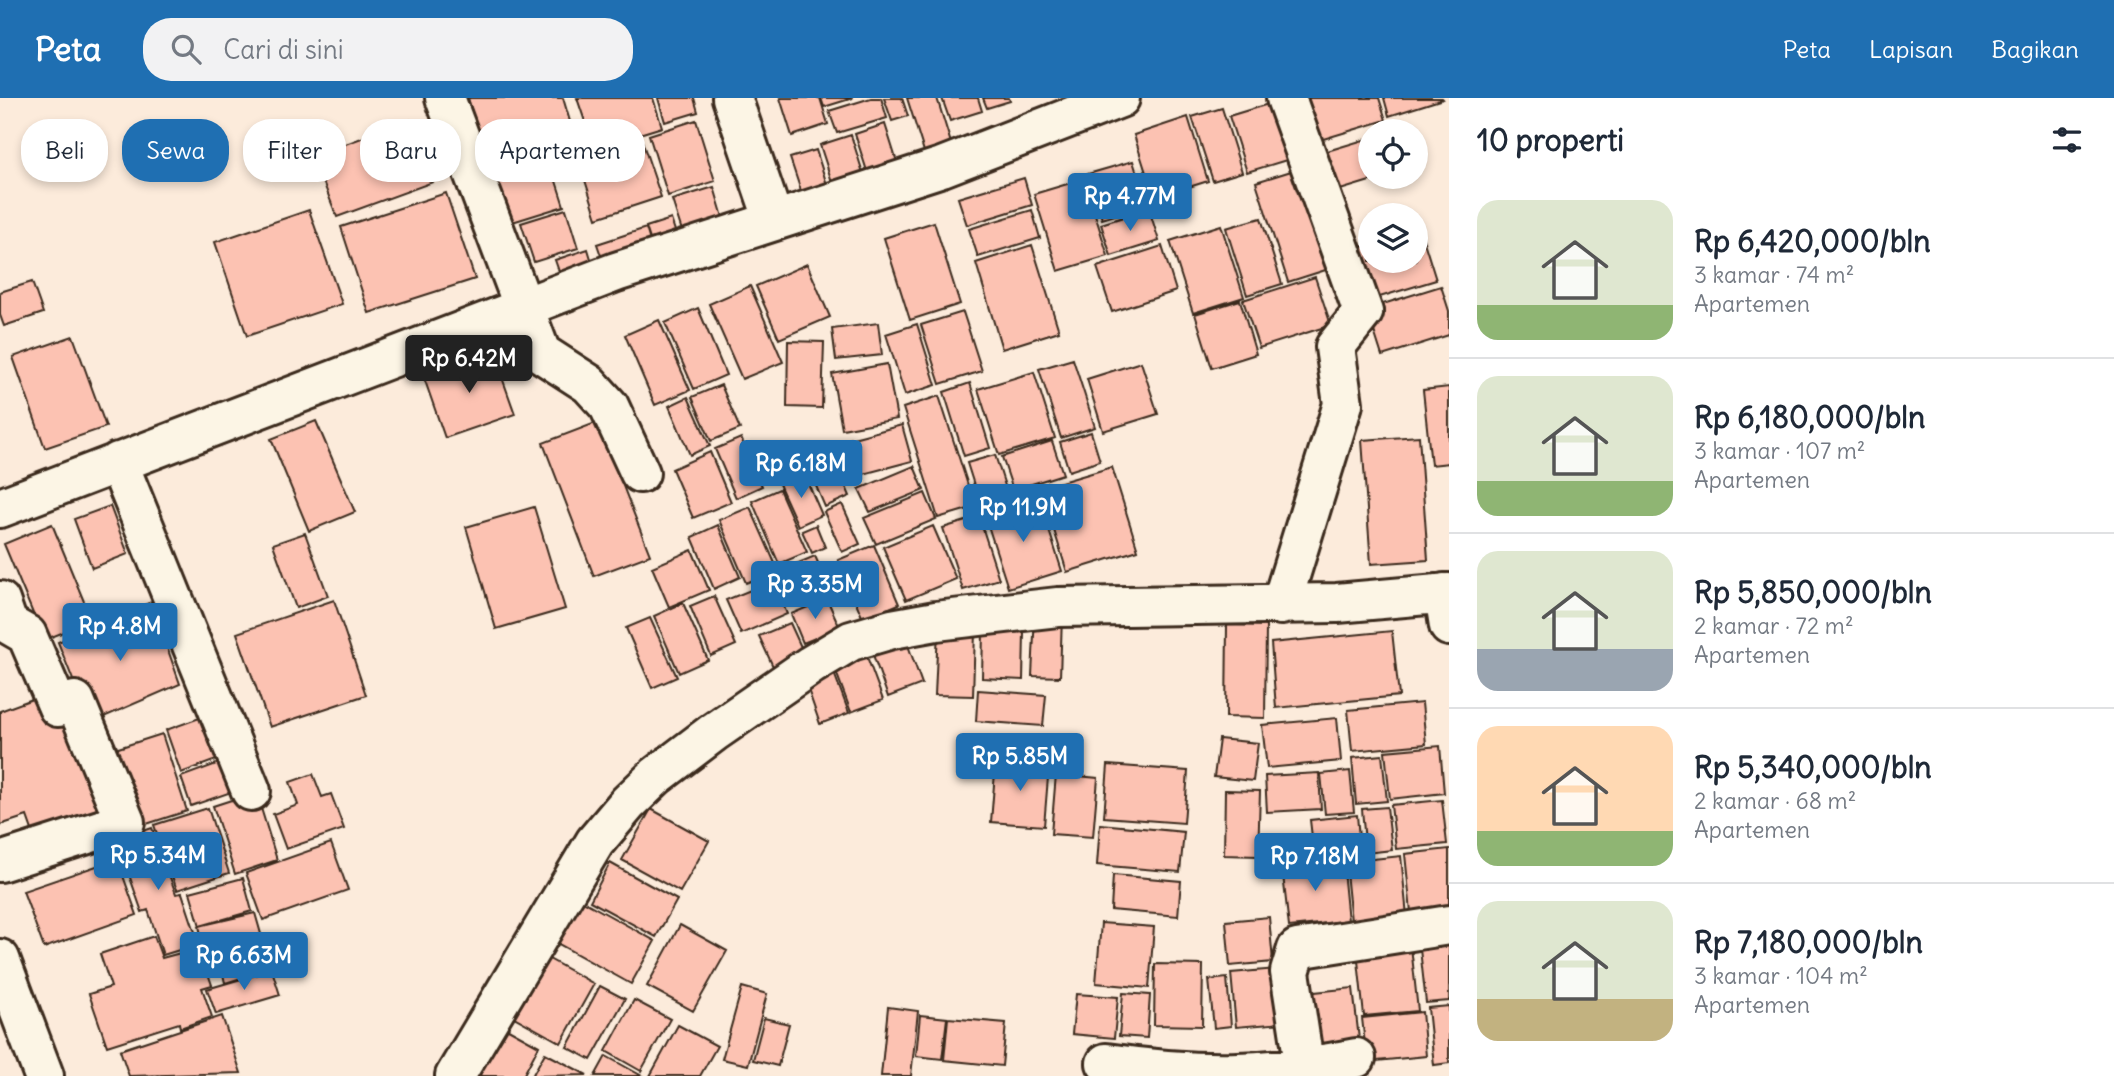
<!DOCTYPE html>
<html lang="id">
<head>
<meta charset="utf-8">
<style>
	:root { --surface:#fff; --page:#f2f2f3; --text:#1f2937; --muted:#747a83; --line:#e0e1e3; --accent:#1f6fb2 }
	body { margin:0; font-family:Delius,sans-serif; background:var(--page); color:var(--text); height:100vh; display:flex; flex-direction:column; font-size:26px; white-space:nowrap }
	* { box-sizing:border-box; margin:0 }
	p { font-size:23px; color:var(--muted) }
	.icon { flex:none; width:38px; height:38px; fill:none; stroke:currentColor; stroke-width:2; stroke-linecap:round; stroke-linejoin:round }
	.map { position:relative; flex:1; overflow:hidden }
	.panel { display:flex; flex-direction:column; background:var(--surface); width:665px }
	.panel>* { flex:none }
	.banner { position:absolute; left:21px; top:21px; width:665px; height:63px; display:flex; gap:14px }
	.buttons { position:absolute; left:1358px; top:21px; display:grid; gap:14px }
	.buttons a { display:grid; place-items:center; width:70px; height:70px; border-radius:50%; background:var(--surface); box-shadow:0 4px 10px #0003; font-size:35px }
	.price { position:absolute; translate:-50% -60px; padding:0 16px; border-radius:7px; background:var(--accent); color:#fff; font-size:23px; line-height:46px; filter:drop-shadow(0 2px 4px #0008) }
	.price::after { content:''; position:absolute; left:50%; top:42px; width:21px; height:16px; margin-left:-10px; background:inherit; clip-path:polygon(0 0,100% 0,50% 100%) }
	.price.selected { background:#222; color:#fff }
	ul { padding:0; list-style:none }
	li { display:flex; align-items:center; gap:21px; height:175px; padding:0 28px }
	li+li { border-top:2px solid var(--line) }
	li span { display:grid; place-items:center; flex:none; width:196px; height:140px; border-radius:21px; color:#555 }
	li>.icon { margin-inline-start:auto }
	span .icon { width:84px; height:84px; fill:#fffc; stroke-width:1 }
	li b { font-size:30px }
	h2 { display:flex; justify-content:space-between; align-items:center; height:84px; padding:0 28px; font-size:30px }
	.chip { padding:0 24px; border-radius:28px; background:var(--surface); box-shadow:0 4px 10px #0003; font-size:24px; line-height:63px }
	.chip.selected { background:var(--accent); color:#fff }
	header { display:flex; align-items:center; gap:42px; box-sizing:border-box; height:98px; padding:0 35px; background:var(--accent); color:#fff }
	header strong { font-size:33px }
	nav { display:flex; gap:38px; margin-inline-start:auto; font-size:24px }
	.search { width:490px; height:63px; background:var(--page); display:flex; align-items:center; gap:18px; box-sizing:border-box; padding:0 24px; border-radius:28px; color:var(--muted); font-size:26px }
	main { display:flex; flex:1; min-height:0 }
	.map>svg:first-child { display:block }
	.building { fill:#fcc2b2; stroke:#3b2a1e; stroke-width:2 }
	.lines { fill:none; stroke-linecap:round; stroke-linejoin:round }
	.minor-casing { stroke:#3b2a1e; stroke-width:44 }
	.minor { stroke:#fcf5e5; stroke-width:38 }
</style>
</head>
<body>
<header>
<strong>Peta</strong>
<div class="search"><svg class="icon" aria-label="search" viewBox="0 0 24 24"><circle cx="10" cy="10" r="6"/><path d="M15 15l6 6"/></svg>Cari di sini</div>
<nav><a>Peta</a><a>Lapisan</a><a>Bagikan</a></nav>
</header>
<main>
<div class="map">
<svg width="1449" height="978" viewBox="0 0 1449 978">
	<rect width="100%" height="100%" fill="#fcebdb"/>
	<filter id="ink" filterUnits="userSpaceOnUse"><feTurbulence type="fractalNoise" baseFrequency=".0143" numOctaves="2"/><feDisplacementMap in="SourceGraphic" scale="14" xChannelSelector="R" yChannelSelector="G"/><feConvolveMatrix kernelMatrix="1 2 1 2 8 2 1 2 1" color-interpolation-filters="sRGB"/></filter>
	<g filter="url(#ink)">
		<path class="building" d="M468 0H563L577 47 489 73Z
			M577 0H653L662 29 594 50Z
			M658 0H694L698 14 665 24Z
			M780 0H820L828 26 792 38Z
			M821 0H853L824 9Z
			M871 0H881L887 20 837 35 829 13Z
			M884 0H902L908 18 892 23Z
			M907 0H937L954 55 927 63Z
			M942 0H978L982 13 950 23Z
			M983 0H1009L1010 3 987 10Z
			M1307 0H1379L1386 22 1320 42Z
			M1384 0H1442L1443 1 1389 18Z
			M1275 4 1293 60 1247 74 1229 18Z
			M1222 10 1242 74 1213 83 1192 19Z
			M1188 19 1208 83 1154 100 1134 37Z
			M410 22 433 84 337 119 313 58Z
			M696 22 715 83 668 98 649 37Z
			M885 26 897 64 867 73 855 36Z
			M851 37 864 78 833 87 820 47Z
			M641 40 661 99 597 120 578 60Z
			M1370 40V79H1383L1337 93 1324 54Z
			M816 52 828 90 803 99 790 60Z
			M549 61 564 108 506 126 491 80Z
			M1133 63 1147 107 1102 121 1088 76Z
			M1304 69 1335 169 1288 184 1256 84Z
			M1024 80 1032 107 967 127 958 100Z
			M1084 81 1108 158 1058 173 1034 96Z
			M714 89 726 129 685 142 672 102Z
			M446 95 475 181 369 215 341 129Z
			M566 111 578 150 534 164 521 125Z
			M1149 111 1159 143 1111 158 1101 126Z
			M309 112 342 206 247 238 215 144Z
			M1032 112 1040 140 978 159 969 131Z
			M1261 120 1282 186 1247 197 1226 130Z
			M671 121 679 145 654 154 646 129Z
			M934 124 960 206 910 222 884 140Z
			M1221 127 1244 199 1193 215 1170 143Z
			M646 130 654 157 606 172 597 146Z
			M1420 131 1436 182 1373 201 1357 150 1370 146V163H1416V132Z
			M1032 147 1059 233 1002 251 976 165Z
			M1162 148 1176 193 1112 214 1097 169Z
			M588 151 595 174 563 185 555 162Z
			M807 166 830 219 779 241 756 188Z
			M1315 179 1331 227 1259 250 1243 202Z
			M32 184 43 215 4 228 0 217V194Z
			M750 188 783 264 742 281 709 206Z
			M1441 188 1449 213V237L1382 258 1367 211Z
			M1240 202 1256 256 1212 270 1195 216Z
			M698 210 726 277 694 291 665 225Z
			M963 214 982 273 940 286 921 227Z
			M659 222 690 292 655 307 625 237Z
			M878 225 882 257 836 262 832 231Z
			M917 226 936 287 905 297 886 236Z
			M73 238 106 329 45 350 13 259Z
			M788 243 824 244 822 310 787 309Z
			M493 254 515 316 445 340 423 277Z
			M1073 261 1095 329 1061 340 1039 271Z
			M1141 264 1158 316 1103 333 1087 281Z
			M887 266 897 321 842 331 832 276Z
			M1034 274 1055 340 999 357 978 291Z
			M970 285 990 350 964 358 944 294Z
			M721 287 740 331 711 343 692 299Z
			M1449 289V365L1431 367 1423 292Z
			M939 298 975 409 938 420 903 310Z
			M688 299 710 348 690 357 669 308Z
			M316 323 355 414 309 433 271 341Z
			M598 324 650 457 594 478 543 345Z
			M902 327 912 363 848 380 838 344Z
			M1091 334 1100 363 1069 373 1060 344Z
			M1419 338 1428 462 1371 466 1362 342Z
			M741 340 762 388 736 400 715 351Z
			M1052 343 1063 376 1013 392 1002 359Z
			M710 354 731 404 693 420 672 371Z
			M832 357 850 398 825 409 807 367Z
			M995 357 1007 394 979 403 967 365Z
			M914 368 924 392 870 414 859 391Z
			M1112 369 1138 452 1067 474 1041 390Z
			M804 376 822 417 798 428 779 386Z
			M779 391 807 454 779 466 752 403Z
			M925 395 936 421 876 446 864 420Z
			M1039 401 1062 473 1008 490 985 418Z
			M842 406 860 446 842 454 824 414Z
			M110 408 128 456 92 470 74 421Z
			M534 409 565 511 496 531 466 429Z
			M750 409 778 472 746 485 719 422Z
			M979 419 999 481 963 492 943 430Z
			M52 426 92 523 44 542 4 446Z
			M718 427 740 479 714 491 692 439Z
			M816 427 825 449 812 455 802 433Z
			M933 428 956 481 906 502 883 449Z
			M305 435 328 498 296 510 273 446Z
			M874 447 899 506 863 521 838 462Z
			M692 452 709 492 669 509 652 469Z
			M815 458 829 490 791 507 777 474Z
			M773 483 787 516 741 536 726 502Z
			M714 498 736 547 711 558 690 508Z
			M827 501 840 530 803 545 791 516Z
			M334 502 366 597 270 629 237 535Z
			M151 504 180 586 90 625 58 544Z
			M683 505 708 562 679 575 654 518Z
			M1035 516 1062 518 1060 579 1032 578Z
			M650 520 677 579 652 590 626 530Z
			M790 525 806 560 775 573 759 538Z
			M1227 527 1266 528 1265 620 1226 619Z
			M938 532 975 533 973 598 935 597Z
			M983 533 1024 534 1023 582 982 580Z
			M1392 533 1399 598 1276 610 1271 545Z
			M905 539 922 586 888 599 871 551Z
			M863 548 883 602 851 614 831 560Z
			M831 567 849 615 820 626 803 577Z
			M978 592 1046 597 1043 628 976 623Z
			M43 597 71 608 107 711 38 749 27 718 0 727V613Z
			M1422 605 1426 646 1352 653 1348 612Z
			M205 618 219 661 181 675 166 632Z
			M1337 620 1341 663 1267 670 1262 627Z
			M162 636 187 713 134 730 109 653Z
			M1219 641 1258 645 1253 683 1214 679Z
			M1440 648 1444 695 1390 701 1385 653Z
			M1382 657 1387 703 1356 706 1352 660Z
			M230 661 240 691 191 708 181 679Z
			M996 662 1049 667 1044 728 991 724Z
			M1108 667 1188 673 1184 725 1104 719Z
			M1350 673 1354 714 1325 716 1321 676Z
			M1319 675 1321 711 1267 714 1265 678Z
			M313 676 322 699 331 696 344 731 286 751 273 716 298 707 290 684Z
			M1056 676 1098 680 1093 739 1051 736Z
			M1225 692 1260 693 1258 758 1224 757Z
			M256 694 277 762 235 776 213 708Z
			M1442 702 1447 746 1396 751 1391 707Z
			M1387 709 1392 752 1366 755 1362 711Z
			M208 710 229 775 177 792 154 727Z
			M651 711 709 743 680 794 622 762Z
			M1357 717 1360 752 1314 756 1310 722Z
			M1100 726 1184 734 1180 774 1097 767Z
			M152 730 176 796 182 795 199 846 163 857 148 812 142 814 117 742Z
			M331 745 348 792 263 822 246 775Z
			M1449 751V811L1411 814 1405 756Z
			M1401 758 1407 818 1351 823 1345 764Z
			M117 761 137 817 44 850 23 793Z
			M1342 762 1348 823 1289 829 1282 768Z
			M610 765 677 802 656 839 590 803Z
			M1113 777 1181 783 1178 818 1111 812Z
			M243 780 252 813 200 828 190 794Z
			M581 802 655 843 631 886 557 845Z
			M255 815 271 871 225 885 220 863 208 866 199 828Z
			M1269 819 1273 864 1230 868 1226 823Z
			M1101 825 1154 829 1149 890 1096 885Z
			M680 827 727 853 693 913 647 888Z
			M1449 830V903L1426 905 1418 833Z
			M154 838 162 860 199 850 212 887 202 890 212 919 180 930 179 925 107 948 89 896 111 889 100 856Z
			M1410 839 1418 913 1364 918 1356 844Z
			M540 856 594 886 561 945 507 915Z
			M1155 866 1203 867 1202 928 1154 927Z
			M1277 871 1283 925 1236 929 1231 875Z
			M272 872 280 897 216 916 207 891Z
			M1227 880 1231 928 1214 930 1209 882Z
			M600 888 625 901 591 962 567 949Z
			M742 889 767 896 748 967 722 961Z
			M1353 890 1360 950 1311 955 1305 895Z
			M1123 895 1150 897 1147 940 1119 938Z
			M1076 896 1118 899 1114 940 1072 936Z
			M634 902 670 921 641 973 606 953Z
			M1449 908V965L1434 967 1428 910Z
			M888 909 918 913 911 978H881Z
			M1422 914 1426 958 1367 964 1362 920Z
			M920 917 947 920 942 961 916 958Z
			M222 918 241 975 129 978 120 952Z
			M764 920 789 926 778 968 753 962Z
			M948 920 1006 925 1002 968 944 962Z
			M501 927 539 948 523 978H472Z
			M678 927 717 948 700 978H650Z
			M545 955 587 977 532 978Z
			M606 958 642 978H595Z"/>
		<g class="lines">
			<defs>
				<path id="minor" d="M445 0 541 255 589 286 609 308 640 375
					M732 0 774 123
					M118 364 251 693
					M0 410 616 174 942 69 1120 0
					M1444 495 1449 528
					M0 503 8 526 27 537 58 609 75 603 125 724 0 764
					M1281 507 1343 306 1335 249 1363 214 1286 0
					M0 861 44 978
					M1106 965C1195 978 1268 978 1356 960
					M455 978 595 744 628 705 656 678 714 634 811 567 851 543 892 531 936 523 1058 509 1337 505 1449 495
					M1306 978 1290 874 1297 851 1449 827"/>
			</defs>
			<use href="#minor" class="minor-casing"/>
			<use href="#minor" class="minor"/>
		</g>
	</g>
</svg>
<div class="buttons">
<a><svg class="icon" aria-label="locate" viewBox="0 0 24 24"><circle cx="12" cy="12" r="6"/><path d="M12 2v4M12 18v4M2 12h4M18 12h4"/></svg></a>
<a><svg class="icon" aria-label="layers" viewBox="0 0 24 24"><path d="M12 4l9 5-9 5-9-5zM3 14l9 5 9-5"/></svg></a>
</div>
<b class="price" style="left:1130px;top:135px">Rp 4.77M</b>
<b class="price selected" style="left:469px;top:297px">Rp 6.42M</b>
<b class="price" style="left:801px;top:402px">Rp 6.18M</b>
<b class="price" style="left:1023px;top:446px">Rp 11.9M</b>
<b class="price" style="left:815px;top:523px">Rp 3.35M</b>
<b class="price" style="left:120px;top:565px">Rp 4.8M</b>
<b class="price" style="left:1020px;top:695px">Rp 5.85M</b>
<b class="price" style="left:158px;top:794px">Rp 5.34M</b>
<b class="price" style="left:1315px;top:795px">Rp 7.18M</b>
<b class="price" style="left:244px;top:894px">Rp 6.63M</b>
<div class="banner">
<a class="chip">Beli</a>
<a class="chip selected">Sewa</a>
<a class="chip">Filter</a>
<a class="chip">Baru</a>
<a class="chip">Apartemen</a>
</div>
</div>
<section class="panel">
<h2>10 properti<svg class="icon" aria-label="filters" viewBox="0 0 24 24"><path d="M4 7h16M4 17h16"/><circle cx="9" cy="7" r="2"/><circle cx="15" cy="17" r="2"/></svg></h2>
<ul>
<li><span style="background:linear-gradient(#dfe7d0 75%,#8fb573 0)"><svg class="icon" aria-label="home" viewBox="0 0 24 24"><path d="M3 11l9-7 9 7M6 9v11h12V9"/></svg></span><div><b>Rp 6,420,000/bln</b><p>3 kamar · 74 m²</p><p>Apartemen</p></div></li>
<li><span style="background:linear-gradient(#dfe7d0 75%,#8fb573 0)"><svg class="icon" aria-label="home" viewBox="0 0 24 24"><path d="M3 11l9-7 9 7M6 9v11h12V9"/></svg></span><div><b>Rp 6,180,000/bln</b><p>3 kamar · 107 m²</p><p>Apartemen</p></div></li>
<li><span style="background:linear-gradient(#dfe7d0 70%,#9aa5b1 0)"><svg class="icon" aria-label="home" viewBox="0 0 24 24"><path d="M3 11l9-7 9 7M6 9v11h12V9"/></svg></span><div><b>Rp 5,850,000/bln</b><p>2 kamar · 72 m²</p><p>Apartemen</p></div></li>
<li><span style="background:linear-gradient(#ffd9b3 75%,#8fb573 0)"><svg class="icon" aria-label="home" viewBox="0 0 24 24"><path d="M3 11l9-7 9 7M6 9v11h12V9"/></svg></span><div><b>Rp 5,340,000/bln</b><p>2 kamar · 68 m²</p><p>Apartemen</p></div></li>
<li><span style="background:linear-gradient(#dfe7d0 70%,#c2b280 0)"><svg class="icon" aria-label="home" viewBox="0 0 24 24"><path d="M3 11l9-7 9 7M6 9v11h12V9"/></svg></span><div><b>Rp 7,180,000/bln</b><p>3 kamar · 104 m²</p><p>Apartemen</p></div></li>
</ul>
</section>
</main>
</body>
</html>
